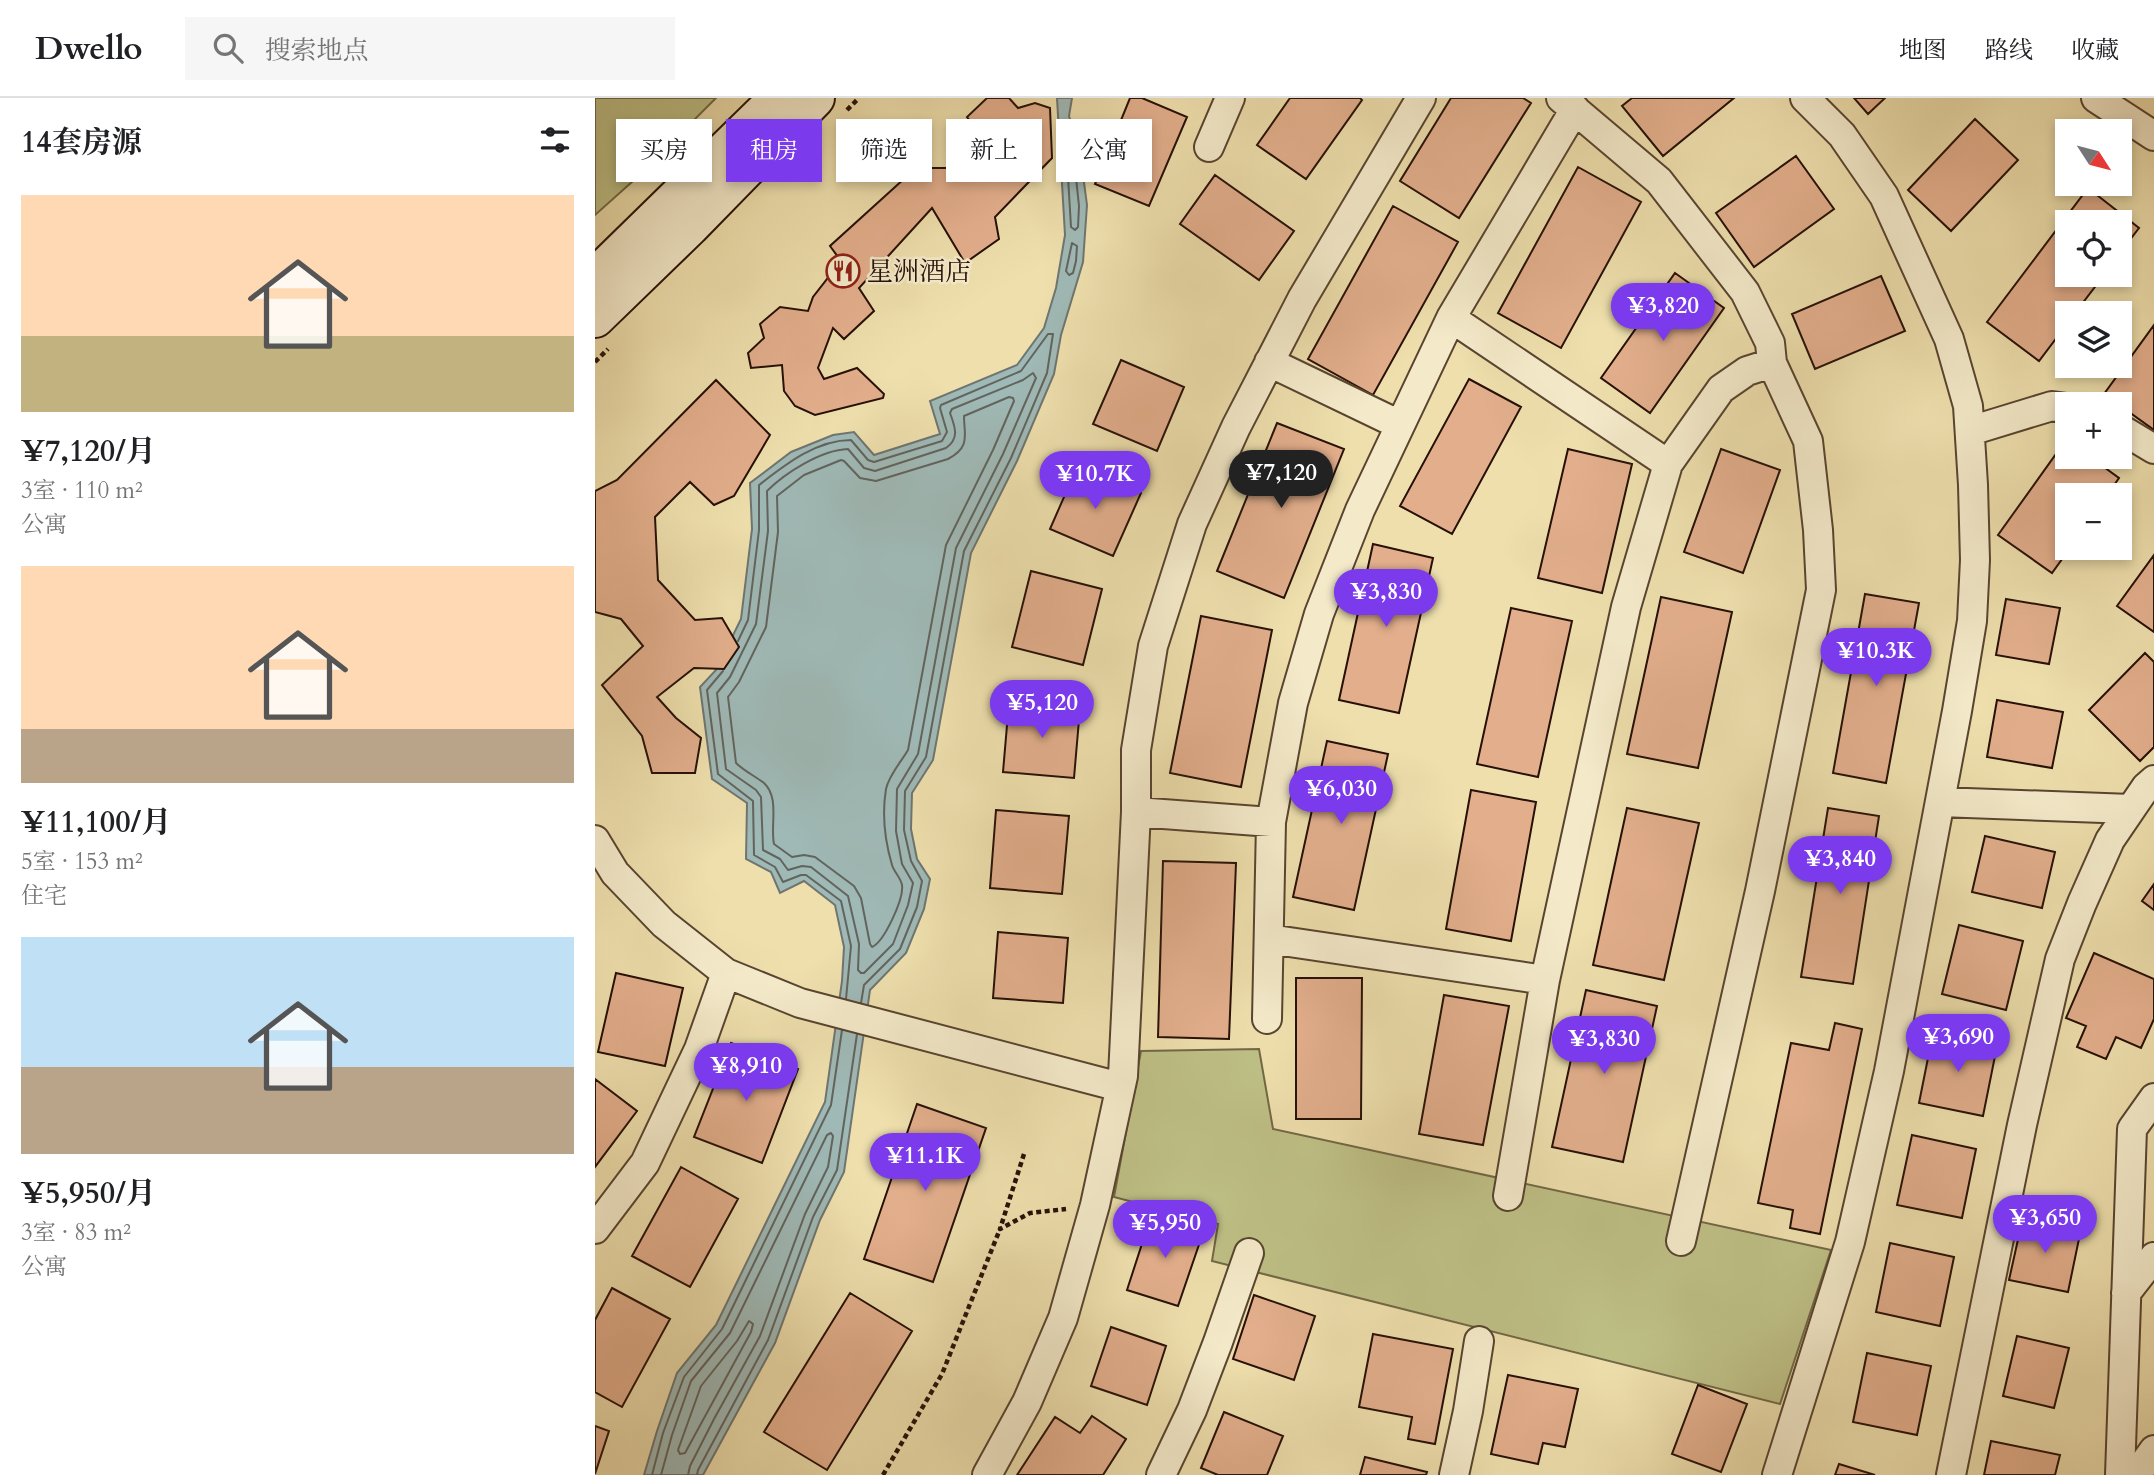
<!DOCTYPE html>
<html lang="zh">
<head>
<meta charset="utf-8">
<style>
	:root { --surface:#fff; --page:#f6f6f6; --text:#202124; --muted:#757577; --line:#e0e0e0; --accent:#7c3aed }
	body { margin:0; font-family:Cardo,"Noto Serif SC",serif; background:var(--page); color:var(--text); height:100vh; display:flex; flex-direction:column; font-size:26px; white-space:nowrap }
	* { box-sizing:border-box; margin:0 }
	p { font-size:23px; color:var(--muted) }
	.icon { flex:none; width:38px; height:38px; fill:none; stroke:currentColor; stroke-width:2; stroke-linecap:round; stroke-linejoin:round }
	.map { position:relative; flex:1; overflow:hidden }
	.details { display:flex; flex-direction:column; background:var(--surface); width:595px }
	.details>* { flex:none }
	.guide { position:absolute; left:21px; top:21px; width:665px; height:63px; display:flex; gap:14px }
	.needle { width:46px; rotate:126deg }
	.tools { position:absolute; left:1460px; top:21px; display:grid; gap:14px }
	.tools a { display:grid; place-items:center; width:77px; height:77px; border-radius:0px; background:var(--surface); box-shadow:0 4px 10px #0003; font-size:35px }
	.price { position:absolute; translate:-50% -60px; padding:0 16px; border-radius:24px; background:var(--accent); color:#fff; font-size:23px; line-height:46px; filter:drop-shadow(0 2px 4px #0008) }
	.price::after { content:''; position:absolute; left:50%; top:42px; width:21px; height:16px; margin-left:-10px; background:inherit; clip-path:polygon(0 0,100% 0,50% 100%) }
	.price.current { background:#222; color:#fff }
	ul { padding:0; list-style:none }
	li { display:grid; align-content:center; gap:14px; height:371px; padding:0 21px }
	li span { display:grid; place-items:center; height:217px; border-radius:0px; color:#555 }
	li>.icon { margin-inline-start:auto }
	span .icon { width:126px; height:126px; fill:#fffc; stroke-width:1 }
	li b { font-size:30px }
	h2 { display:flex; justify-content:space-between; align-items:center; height:84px; padding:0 21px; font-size:30px }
	.chip { padding:0 24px; border-radius:0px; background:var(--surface); box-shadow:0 4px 10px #0003; font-size:24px; line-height:63px }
	.chip.current { background:var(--accent); color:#fff }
	header { display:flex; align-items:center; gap:42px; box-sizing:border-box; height:98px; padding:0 35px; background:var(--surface); border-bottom:2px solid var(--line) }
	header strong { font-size:33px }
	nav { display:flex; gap:38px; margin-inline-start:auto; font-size:24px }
	.search { width:490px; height:63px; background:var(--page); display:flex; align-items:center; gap:18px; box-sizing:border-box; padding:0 24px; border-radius:0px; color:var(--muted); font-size:26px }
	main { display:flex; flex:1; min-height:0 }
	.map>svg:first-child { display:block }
	.green { fill:#bec086; stroke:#726846; stroke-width:2 }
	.water { fill:#9fb9b6; stroke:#6f7570; stroke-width:2 }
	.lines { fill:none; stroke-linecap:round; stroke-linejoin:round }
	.shore { stroke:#62645e; stroke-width:2 }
	.building { fill:#e2ae8c; stroke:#261007; stroke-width:2 }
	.minor-casing { stroke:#584430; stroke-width:32 }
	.secondary-casing { stroke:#261007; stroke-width:42 }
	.path { stroke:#261007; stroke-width:4.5; stroke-dasharray:5 3.5; stroke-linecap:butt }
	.minor { stroke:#f4eaca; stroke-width:28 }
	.secondary { stroke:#f4eaca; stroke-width:38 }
	.labels { text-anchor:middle; stroke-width:5; stroke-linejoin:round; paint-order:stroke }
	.poi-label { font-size:26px; fill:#261007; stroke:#f4eaca; text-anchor:start }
</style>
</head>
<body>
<header>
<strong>Dwello</strong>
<div class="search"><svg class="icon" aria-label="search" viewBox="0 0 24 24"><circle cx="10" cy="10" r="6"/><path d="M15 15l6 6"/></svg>搜索地点</div>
<nav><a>地图</a><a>路线</a><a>收藏</a></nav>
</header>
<main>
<section class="details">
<h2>14套房源<svg class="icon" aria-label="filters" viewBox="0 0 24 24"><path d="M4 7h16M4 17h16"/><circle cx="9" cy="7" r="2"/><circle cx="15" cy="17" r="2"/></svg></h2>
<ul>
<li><span style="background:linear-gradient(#ffd9b3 65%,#c2b280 0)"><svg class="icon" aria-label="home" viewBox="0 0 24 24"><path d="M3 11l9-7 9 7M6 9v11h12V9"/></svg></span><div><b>¥7,120/月</b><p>3室 · 110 m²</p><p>公寓</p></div></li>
<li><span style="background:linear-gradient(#ffd9b3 75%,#b9a48a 0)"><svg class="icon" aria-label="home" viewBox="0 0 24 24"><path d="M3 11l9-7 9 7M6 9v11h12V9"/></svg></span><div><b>¥11,100/月</b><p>5室 · 153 m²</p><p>住宅</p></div></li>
<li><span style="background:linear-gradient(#bfe0f5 60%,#b9a48a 0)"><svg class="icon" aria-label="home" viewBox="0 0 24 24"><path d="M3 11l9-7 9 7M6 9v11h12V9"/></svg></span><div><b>¥5,950/月</b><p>3室 · 83 m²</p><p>公寓</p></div></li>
</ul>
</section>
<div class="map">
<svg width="1559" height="1377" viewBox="0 0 1559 1377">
	<rect width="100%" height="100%" fill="#eedfad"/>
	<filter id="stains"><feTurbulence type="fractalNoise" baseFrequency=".00286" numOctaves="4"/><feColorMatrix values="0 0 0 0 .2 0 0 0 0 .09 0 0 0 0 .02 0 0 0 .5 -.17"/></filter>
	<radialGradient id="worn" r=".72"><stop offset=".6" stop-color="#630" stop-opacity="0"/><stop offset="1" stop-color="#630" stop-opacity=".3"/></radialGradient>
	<path class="green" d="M0 0H121L38 83 0 117Z
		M664 951 678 1031 1236 1152 1185 1306 617 1163 623 1126 519 1099 546 953Z"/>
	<path class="water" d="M462 0H477L474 18 485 54 492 107 488 164 466 237 459 276 422 363 376 455 338 662 317 695 316 731 322 761 335 781 329 811 311 855 275 892 249 1074 225 1122 180 1245 108 1377H49L62 1333 82 1275 121 1227 230 1004 247 883 249 849 240 807 209 783 185 795 176 774 151 761 152 705 117 681 105 589 121 572 146 521 157 431 155 385 196 354 238 337 259 334 279 357 345 336 335 303 422 267 449 230 461 190 470 137Z"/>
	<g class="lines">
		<path class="shore" d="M475 58 479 61 484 108 483 129 480 132 476 129 472 62Z
			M477 145 482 148 481 163 478 175 474 177 471 173Z
			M438 275 441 280 408 356 361 450 323 656 302 691 301 733 307 766 318 785 313 807 298 846 269 875H266L263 872 264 846 253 798 216 769 207 768 193 772 185 761 168 752 166 699 161 692 131 671 122 595 135 579 161 526 173 433 172 393C190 375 226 352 253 351L269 370 280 373 351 350C365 340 360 329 355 315L357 311 428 282Z
			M414 299 418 300 419 303 398 352 351 447 313 652C306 664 294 677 291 691 287 715 290 743 297 767 299 774 306 780 307 787 309 801 289 844 277 849L275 846 266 800 259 788 220 759 209 757 197 759 179 746C175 727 185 700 169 685 160 678 149 673 141 665L133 599 144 584 171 529 183 434 182 398 209 377 246 362 249 363 265 380 281 383 353 361C376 349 369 337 369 318Z
			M143 543 153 522 164 432V387C190 367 221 342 256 342L273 362 279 364 347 343 352 334 345 310 346 307 426 273 453 236H458L452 275 416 360 369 453 331 659 310 693 309 732 316 763 327 783 322 809 305 851 269 887 266 905
			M128 573 112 592 123 676 158 703 159 757 180 769 188 784 206 777H211L246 803 256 848 251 901
			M154 1223 158 1226 156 1234 90 1355 85 1356 83 1352 106 1288 142 1243Z
			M57 1377 68 1335 89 1279 127 1231 236 1007 247 932
			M66 1377 77 1337 96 1283 135 1235 232 1037 236 1035 238 1038 233 1069 210 1116 165 1238 119 1321 95 1368 93 1377
			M102 1377 103 1372 173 1242 218 1119 242 1072 262 936"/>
	</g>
	<path class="building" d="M392 0H414L423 10 440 5 455 10 457 60 400 119 404 141 370 165 337 110 264 190 279 213 249 241 238 230 223 270 229 281 262 270 289 296 288 300 220 317 200 308 189 293 187 267 156 270 153 255 169 240 165 226 185 209 213 213 218 199 246 163 235 148 321 70H351L387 39 372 19Z
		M535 0H547L592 19 554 108 500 86Z
		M695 0H765L767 2 711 81 662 47Z
		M856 0H928L936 5 864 120 805 83Z
		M1037 0H1139L1068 58 1027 8Z
		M1259 0H1290L1273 16Z
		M1380 21 1423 62 1356 133 1313 92Z
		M1201 58 1239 111 1159 169 1121 115Z
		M983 69 1046 104 966 250 903 215Z
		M620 77 699 133 664 182 585 126Z
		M1493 90 1544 130 1524 156V124H1472V177H1509L1480 215H1472V226L1444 263 1392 224Z
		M798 108 863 144 778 297 713 261Z
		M1080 175 1129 210 1055 315 1006 280Z
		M1286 178 1310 233 1220 271 1197 216Z
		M1559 227V332L1509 296Z
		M526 262 589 289 562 353 498 326Z
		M874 281 926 309 857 436 805 408Z
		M121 282 175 337 139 398 119 407 95 384 60 419 63 482 100 522 127 520 144 549 129 571 99 570 62 599 81 620 106 640 100 675H57L47 638 7 587 48 548 26 521 0 514V393L22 382Z
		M682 325 749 351 689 500 622 473Z
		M1471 342 1472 359H1495L1524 380 1512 397H1472V450H1475L1457 475 1403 437Z
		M973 351 1037 366 1007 495 943 480Z
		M1126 351 1185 372 1148 475 1089 454Z
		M483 367 546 395 518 458 455 431Z
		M778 446 838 460 804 615 744 602Z
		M1559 457V534L1522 508Z
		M436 473 507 491 488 567 417 549Z
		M1270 496 1324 505 1291 685 1238 675Z
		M1066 499 1137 514 1103 670 1032 656Z
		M1411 501 1465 510 1454 566 1401 557Z
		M916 510 977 523 943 679 882 666Z
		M606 518 677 532 646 689 575 675Z
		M1550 555 1559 564V649L1545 663 1494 612Z
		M1402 602 1468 614 1457 670 1392 659Z
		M414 604 485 610 479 680 408 674Z
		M732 643 793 656 759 812 698 799Z
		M876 692 941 704 916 843 851 831Z
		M1032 710 1104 725 1069 882 998 867Z
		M1233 710 1284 718 1258 886 1206 879Z
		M401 712 474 718 467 796 395 790Z
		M1390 738 1460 754 1447 810 1377 794Z
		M568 763 641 765 634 941 563 939Z
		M1559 786V812L1547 803Z
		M1364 827 1428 843 1411 912 1347 896Z
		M403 834 473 840 468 905 398 900Z
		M1499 855 1559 881V921L1546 950 1521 939 1511 961 1482 949 1491 928 1471 920Z
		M21 875 88 890 70 968 3 954Z
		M701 880H767L766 1021H701Z
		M991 892 1062 908 1028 1064 957 1049Z
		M849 897 914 908 888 1047 824 1036Z
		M1240 925 1267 931 1225 1136 1195 1130 1198 1112 1163 1105 1196 945 1234 952Z
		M1338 935 1402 948 1388 1018 1324 1005Z
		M136 945 203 971 167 1065 99 1039Z
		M0 981 42 1013 0 1069Z
		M322 1006 391 1030 338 1184 269 1161Z
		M1317 1037 1381 1051 1367 1120 1302 1107Z
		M86 1069 143 1101 95 1189 37 1158Z
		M557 1115 609 1132 583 1208 532 1192Z
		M1428 1119 1486 1131 1473 1194 1414 1182Z
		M1295 1145 1359 1159 1345 1228 1281 1214Z
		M17 1190 75 1221 27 1309 0 1294V1222Z
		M255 1195 317 1233 232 1372 169 1334Z
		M659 1197 720 1218 699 1282 638 1261Z
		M516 1229 571 1248 552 1307 496 1288Z
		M778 1236 858 1251 840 1346 813 1341 817 1319 764 1309Z
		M1422 1238 1474 1250 1459 1310 1408 1298Z
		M1272 1255 1336 1268 1322 1337 1258 1324Z
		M913 1277 983 1291 970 1349 948 1345 943 1366 896 1356Z
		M1103 1287 1152 1306 1126 1374 1077 1356Z
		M629 1314 688 1338 672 1377H623L606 1370Z
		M497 1318 531 1341 508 1377H422L460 1319 485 1335Z
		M0 1328 14 1333 0 1376Z
		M1396 1343 1465 1357 1460 1377H1389Z
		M770 1359 832 1374 831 1377H765Z
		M1244 1366 1280 1377H1240Z"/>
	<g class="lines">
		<defs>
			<path id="minor" d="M966 0 1064 83 1150 194 1175 245 1177 265 1213 343 1223 432 1226 492 1165 793 1086 1143
				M1501 0 1559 38
				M614 49 635 0
				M856 220 1073 366
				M674 264 805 327
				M1524 330 1559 351
				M1375 333 1457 308 1472 310
				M1345 704 1536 711
				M541 714 676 724
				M0 742 20 775 69 826 131 875 205 905 525 989
				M674 841 950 882
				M672 921 676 724 698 605 724 516 765 412 856 220 980 11
				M913 1098 950 882 1031 509 1073 366 1126 291 1152 273 1177 265
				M0 1131 50 1065 104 951 131 875
				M1531 1195 1559 1159
				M392 1377 432 1304 468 1220 500 1107 528 978 541 714V652L558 548 597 426 641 329 707 201 826 0
				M566 1377 597 1312 623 1244 654 1155
				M859 1377 873 1313 884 1243
				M1182 1377 1255 1144 1294 973 1362 613 1377 523 1380 462 1378 387 1373 308 1354 241 1289 98 1247 37 1210 0
				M1356 1377 1427 1027 1465 861 1487 805 1515 742 1551 689 1559 682
				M1525 1377 1537 1031 1559 1000
				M1541 1377 1559 1352"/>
			<path id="secondary" d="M0 180 183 1
				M0 220 95 128 220 0"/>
		</defs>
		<use href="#minor" class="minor-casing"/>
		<use href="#secondary" class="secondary-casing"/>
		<path class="path" d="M252 12 264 0
			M0 264 13 251
			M429 1056 405 1131 435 1115 471 1111
			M288 1377 347 1276 405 1131"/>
		<use href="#minor" class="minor"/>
		<use href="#secondary" class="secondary"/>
	</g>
	<defs>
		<symbol id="restaurant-ring" viewBox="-11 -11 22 22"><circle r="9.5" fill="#f4eaca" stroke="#8f2418" stroke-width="1.5"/><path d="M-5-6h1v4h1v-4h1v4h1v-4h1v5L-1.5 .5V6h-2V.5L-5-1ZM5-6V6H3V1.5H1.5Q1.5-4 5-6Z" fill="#8f2418"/></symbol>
	</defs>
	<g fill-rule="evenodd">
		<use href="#restaurant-ring" x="229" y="154" width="38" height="38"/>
	</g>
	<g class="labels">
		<g class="poi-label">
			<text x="272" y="182">星洲酒店</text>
		</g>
	</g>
	<rect width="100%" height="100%" filter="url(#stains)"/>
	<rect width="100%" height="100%" fill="url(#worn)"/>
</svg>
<div class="tools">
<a><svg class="needle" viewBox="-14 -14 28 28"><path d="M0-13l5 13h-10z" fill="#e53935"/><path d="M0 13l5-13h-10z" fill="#757577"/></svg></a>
<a><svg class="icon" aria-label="locate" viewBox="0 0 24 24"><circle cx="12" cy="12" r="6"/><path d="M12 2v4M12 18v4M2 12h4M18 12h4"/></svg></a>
<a><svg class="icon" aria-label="layers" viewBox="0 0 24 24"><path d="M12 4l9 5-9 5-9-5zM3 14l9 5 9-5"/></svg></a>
<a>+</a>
<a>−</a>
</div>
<b class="price" style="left:1068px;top:245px">¥3,820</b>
<b class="price current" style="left:686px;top:412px">¥7,120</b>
<b class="price" style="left:500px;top:413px">¥10.7K</b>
<b class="price" style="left:791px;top:531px">¥3,830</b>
<b class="price" style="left:1281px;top:590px">¥10.3K</b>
<b class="price" style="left:447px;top:642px">¥5,120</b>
<b class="price" style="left:746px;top:728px">¥6,030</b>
<b class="price" style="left:1245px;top:798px">¥3,840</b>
<b class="price" style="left:1363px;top:976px">¥3,690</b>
<b class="price" style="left:1009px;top:978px">¥3,830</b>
<b class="price" style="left:151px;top:1005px">¥8,910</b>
<b class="price" style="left:330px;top:1095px">¥11.1K</b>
<b class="price" style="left:1450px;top:1157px">¥3,650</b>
<b class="price" style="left:570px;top:1162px">¥5,950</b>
<div class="guide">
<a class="chip">买房</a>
<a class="chip current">租房</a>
<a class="chip">筛选</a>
<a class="chip">新上</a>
<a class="chip">公寓</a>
</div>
</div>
</main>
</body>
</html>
